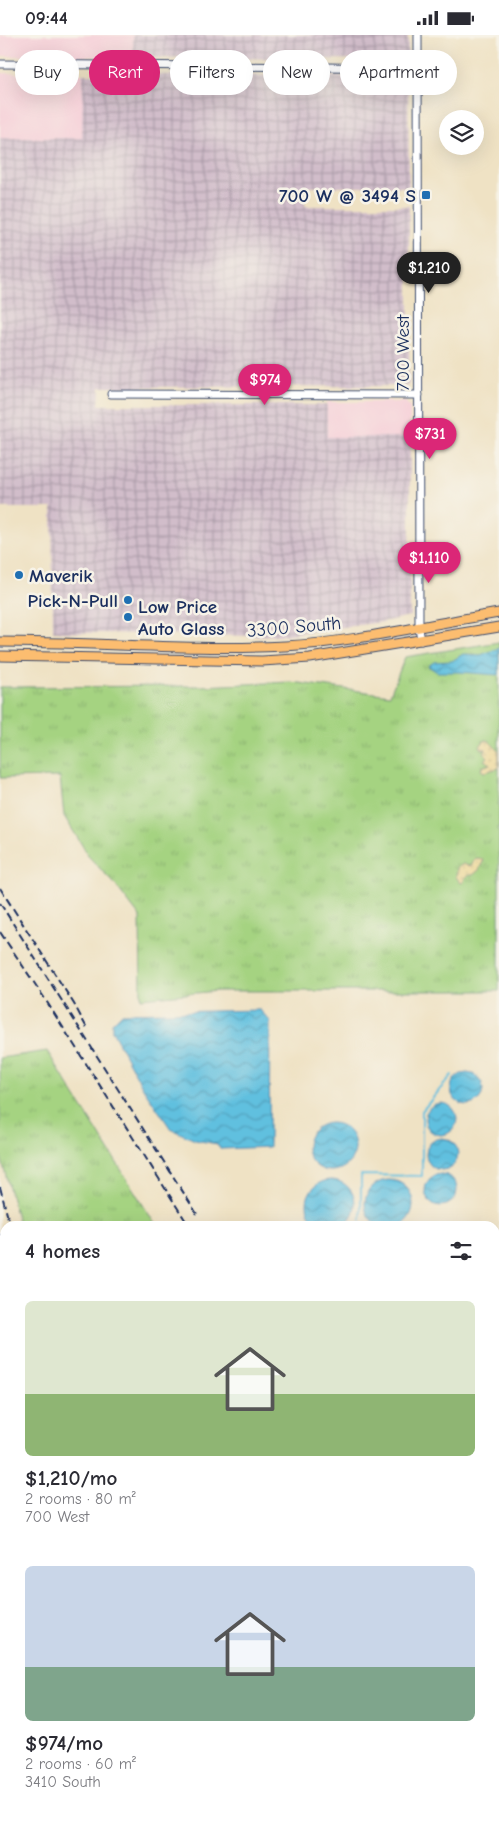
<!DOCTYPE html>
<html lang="en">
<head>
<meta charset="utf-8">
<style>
	:root { --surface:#fff; --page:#f7f7f7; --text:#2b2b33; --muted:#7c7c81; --accent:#db2777 }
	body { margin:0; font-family:"Comic Neue",sans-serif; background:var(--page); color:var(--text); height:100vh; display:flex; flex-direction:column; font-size:19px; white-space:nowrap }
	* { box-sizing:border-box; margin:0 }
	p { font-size:16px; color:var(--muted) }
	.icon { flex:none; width:28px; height:28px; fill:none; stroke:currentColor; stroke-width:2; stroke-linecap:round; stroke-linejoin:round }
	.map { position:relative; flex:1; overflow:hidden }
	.panel { position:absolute; left:0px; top:1186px; width:500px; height:601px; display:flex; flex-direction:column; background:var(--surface); border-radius:15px 15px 0 0; box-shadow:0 5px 20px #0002 }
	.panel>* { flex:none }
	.guide { position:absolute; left:15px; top:15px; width:470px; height:45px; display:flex; gap:10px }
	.tools { position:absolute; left:439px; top:75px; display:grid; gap:10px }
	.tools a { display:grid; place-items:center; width:45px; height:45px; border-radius:50%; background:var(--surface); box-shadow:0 5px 20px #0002; font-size:25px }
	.price { position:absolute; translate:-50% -42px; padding:0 11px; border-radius:18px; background:var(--accent); color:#fff; font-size:16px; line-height:32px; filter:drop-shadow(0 1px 2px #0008) }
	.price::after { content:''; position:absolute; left:50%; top:30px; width:15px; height:11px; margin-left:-8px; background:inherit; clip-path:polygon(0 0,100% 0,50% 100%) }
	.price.active { background:#222; color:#fff }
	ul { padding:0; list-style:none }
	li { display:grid; align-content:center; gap:10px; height:265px; padding:0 25px }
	li span { display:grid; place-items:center; height:155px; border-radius:8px; color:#555 }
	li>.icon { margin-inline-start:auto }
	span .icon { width:90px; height:90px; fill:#fffc; stroke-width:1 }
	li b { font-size:21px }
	h2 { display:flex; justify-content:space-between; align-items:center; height:60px; padding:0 25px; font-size:21px }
	.tag { padding:0 18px; border-radius:22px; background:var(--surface); box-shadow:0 5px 20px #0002; font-size:18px; line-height:45px }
	.tag.active { background:var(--accent); color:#fff }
	.status { display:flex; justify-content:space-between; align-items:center; height:35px; padding:0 25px; background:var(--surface); direction:ltr }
	.status svg { height:14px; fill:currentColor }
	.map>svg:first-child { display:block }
	.built { fill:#f6cfd8 }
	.industrial { fill:url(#industrial-grid) }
	.railway { fill:#d1bdca }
	.grass { fill:url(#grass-tufts); stroke:#608170 }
	.sand { fill:url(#sand-dots); stroke:#84847e }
	.water { fill:url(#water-waves); stroke:#3e789e }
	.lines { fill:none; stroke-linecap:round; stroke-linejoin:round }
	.stream { stroke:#61c0df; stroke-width:2 }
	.river { stroke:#61c0df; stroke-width:11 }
	.minor-casing { stroke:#3b4a6d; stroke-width:9 }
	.major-casing { stroke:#3b4a6d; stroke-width:11 }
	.minor { stroke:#fff; stroke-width:7 }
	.major { stroke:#fcbd6f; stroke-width:9 }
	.rail { stroke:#1b2f5e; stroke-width:2; stroke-dasharray:8 4; stroke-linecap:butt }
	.poi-dot { fill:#1f6fb2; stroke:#f7f3e8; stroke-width:2 }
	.labels { text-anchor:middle; stroke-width:5; stroke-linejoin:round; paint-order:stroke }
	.poi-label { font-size:19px; font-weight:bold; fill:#1b2f5e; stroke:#f7f3e8; text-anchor:end }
	.street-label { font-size:19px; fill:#1b2f5e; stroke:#f7f3e8 }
</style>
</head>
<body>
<div class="status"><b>09:44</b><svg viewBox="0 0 49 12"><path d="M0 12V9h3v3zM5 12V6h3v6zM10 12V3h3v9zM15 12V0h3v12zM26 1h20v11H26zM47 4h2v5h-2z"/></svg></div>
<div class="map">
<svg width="499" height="1787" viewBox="0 0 499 1787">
	<defs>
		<pattern id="industrial-grid" width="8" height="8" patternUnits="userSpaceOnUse" patternTransform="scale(1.25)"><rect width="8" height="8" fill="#d1bdca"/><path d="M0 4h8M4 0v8" fill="none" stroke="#a99aa7"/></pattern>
		<pattern id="grass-tufts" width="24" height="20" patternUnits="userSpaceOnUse" patternTransform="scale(1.25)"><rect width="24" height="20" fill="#a5d381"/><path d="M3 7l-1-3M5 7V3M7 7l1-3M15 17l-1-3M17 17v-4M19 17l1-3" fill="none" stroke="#8db572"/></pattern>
		<pattern id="sand-dots" width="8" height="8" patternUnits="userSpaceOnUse" patternTransform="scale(1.25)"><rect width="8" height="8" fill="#eeda9e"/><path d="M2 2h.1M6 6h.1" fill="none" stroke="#ccbb8a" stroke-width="1.8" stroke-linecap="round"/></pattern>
		<pattern id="water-waves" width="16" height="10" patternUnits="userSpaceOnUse" patternTransform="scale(1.25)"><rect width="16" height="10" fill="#61c0df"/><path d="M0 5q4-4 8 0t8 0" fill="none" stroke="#4f9cb8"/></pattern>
	</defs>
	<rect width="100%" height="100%" fill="#f7f3e8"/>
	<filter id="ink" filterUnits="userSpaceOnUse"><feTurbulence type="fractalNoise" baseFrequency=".02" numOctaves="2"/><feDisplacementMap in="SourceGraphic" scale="10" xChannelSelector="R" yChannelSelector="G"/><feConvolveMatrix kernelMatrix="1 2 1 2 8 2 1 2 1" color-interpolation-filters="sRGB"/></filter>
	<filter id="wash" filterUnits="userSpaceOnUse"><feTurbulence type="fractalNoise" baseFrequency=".0096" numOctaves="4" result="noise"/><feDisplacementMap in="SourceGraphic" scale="20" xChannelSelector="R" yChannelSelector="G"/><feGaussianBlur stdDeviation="1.12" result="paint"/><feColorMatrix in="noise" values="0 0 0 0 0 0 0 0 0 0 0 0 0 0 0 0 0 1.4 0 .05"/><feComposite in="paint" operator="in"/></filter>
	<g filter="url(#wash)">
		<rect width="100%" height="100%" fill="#efe2c4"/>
		<path class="built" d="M0 0H133V22L0 21Z
			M0 38 83 39V103H0Z
			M327 367H406L410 373V402H327Z"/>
		<path class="industrial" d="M133 0H408V23L407 25 133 22Z
			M83 39 406 42 408 43 409 152H305V171H409V349L407 351 100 352 99 370H327V402H410V581L382 587 283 600 253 601 53 597 52 473H0V103H82Z
			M0 1220 5 1239V1782H144L145 1787H0Z
			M495 1471 499 1472V1787H486V1783L495 1782Z"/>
		<path class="railway" d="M187 1782 486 1783V1787H187Z"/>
		<path class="grass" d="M499 607V956H218L141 963 140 882 113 847 90 823 64 781 60 742 0 743V652L201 651 291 647 390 660 405 622Z
			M47 1016 155 1189 157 1191H19L0 1118V1023Z"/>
		<path class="sand" d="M488 705 499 716V733L484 737 481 735 482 732 490 729 484 725 488 722 484 718 486 714H482L480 711 484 706Z
			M478 823 482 824 483 827 479 835 473 840H469L465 842 464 847 461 848 456 842 457 833 463 829 469 831 472 830 474 824Z"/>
		<path class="water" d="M499 613V640L459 637H437L428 631 434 627 452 626 463 619 481 620Z
			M260 975 270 986 269 1112 221 1114 217 1109 195 1105 171 1094 143 1053 112 996V988L122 978Z
			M451 1054a16 16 0 1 1 32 0a16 16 0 1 1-32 0Z
			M425 1084a16 16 0 1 1 32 0a16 16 0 1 1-32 0Z
			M307 1112a24 24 0 1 1 48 0a24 24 0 1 1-48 0Z
			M426 1119a16 16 0 1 1 32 0a16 16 0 1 1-32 0Z
			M425 1155a16 16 0 1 1 32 0a16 16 0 1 1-32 0Z
			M307 1169a24 24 0 1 1 48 0a24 24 0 1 1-48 0Z
			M365 1169a24 24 0 1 1 48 0a24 24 0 1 1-48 0Z"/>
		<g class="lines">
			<path class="stream" d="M361 1185V1140L422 1141V1076L452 1040
				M495 1211H497"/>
			<path class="river" d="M0 1361 5 1364
				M495 1466 499 1467"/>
		</g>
	</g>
	<g filter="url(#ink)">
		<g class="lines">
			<defs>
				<path id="minor" d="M418 0 419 593 421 606
					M0 29 418 33
					M111 359 419 360
					M495 1480 499 1481
					M0 1595H5
					M78 1787V1782"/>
				<path id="major" d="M0 607C95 607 190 616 285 611 357 607 428 589 499 578
					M0 621 262 626 310 623 499 592"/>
			</defs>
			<use href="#minor" class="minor-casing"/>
			<use href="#major" class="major-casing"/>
			<use href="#minor" class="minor"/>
			<use href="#major" class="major"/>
			<path class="rail" d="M0 853 74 969 88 995
				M0 868 197 1179
				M0 897 45 964 189 1191
				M0 1152 10 1191
				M0 1199 5 1218
				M150 1782 151 1787
				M162 1782 163 1787
				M461 1787V1782
				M473 1787V1782
				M484 1787V1782"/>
		</g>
	</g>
	<g class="poi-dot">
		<rect x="421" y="155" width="10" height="10" rx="2.5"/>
		<circle cx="19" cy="540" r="5"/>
		<circle cx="128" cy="565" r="5"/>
		<circle cx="128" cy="582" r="5"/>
	</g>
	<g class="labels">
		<g class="poi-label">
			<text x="416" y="167">700 W @ 3494 S</text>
			<text x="29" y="547" text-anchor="start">Maverik</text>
			<text x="118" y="572">Pick-N-Pull</text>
			<text x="138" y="578" text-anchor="start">Low Price<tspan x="138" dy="22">Auto Glass</tspan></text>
		</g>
		<g class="street-label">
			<text transform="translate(402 318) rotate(-90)" y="7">700 West</text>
			<text transform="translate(294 591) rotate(-5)" y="7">3300 South</text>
		</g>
	</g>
</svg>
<div class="tools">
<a><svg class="icon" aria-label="layers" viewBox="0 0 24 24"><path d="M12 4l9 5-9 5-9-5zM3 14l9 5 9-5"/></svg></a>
</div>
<b class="price active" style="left:429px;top:259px">$1,210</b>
<b class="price" style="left:265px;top:371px">$974</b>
<b class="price" style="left:430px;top:425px">$731</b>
<b class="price" style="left:429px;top:549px">$1,110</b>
<div class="guide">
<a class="tag">Buy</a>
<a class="tag active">Rent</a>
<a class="tag">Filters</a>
<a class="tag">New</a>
<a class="tag">Apartment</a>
</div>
<section class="panel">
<h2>4 homes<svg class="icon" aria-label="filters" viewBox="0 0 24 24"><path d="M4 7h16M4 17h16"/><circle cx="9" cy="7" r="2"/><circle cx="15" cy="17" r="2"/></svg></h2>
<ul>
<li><span style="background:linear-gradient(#dfe7d0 60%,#8fb573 0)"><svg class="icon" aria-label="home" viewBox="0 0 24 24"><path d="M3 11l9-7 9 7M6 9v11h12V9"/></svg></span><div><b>$1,210/mo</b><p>2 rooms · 80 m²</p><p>700 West</p></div></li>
<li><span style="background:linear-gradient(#c9d6e8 65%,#7fa58c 0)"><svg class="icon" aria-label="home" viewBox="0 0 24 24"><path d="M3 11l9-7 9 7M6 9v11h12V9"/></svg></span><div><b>$974/mo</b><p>2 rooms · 60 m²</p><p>3410 South</p></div></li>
</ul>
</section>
</div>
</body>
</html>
